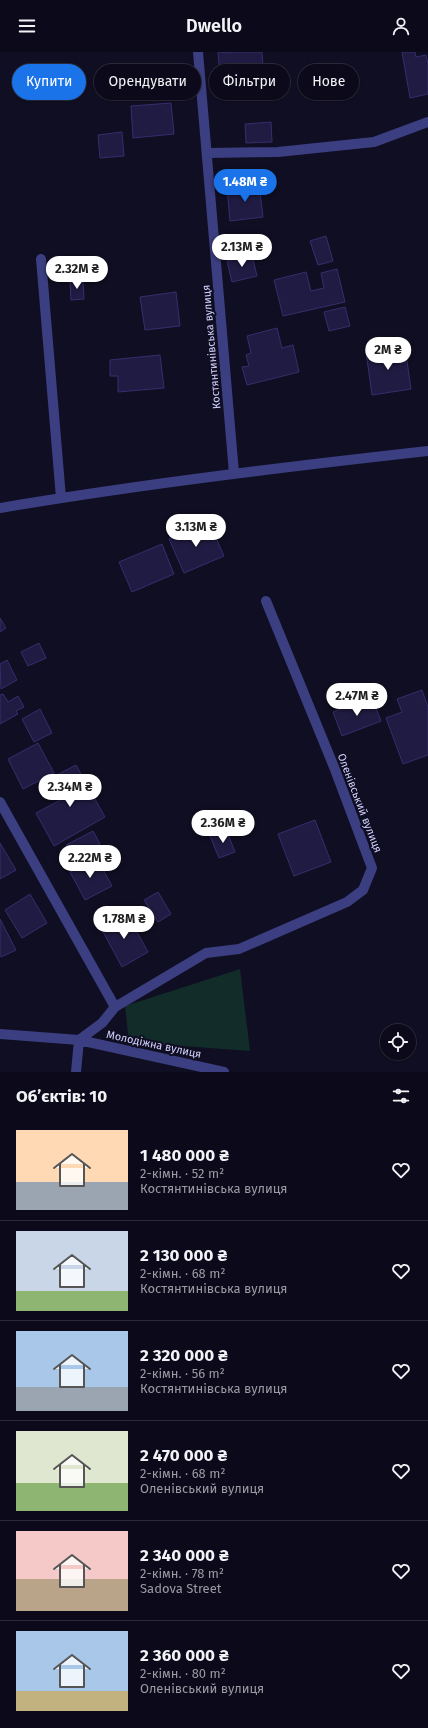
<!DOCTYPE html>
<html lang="uk">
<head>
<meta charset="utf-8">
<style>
	:root { --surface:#0c0a1a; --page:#1a1827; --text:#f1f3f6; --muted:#9a9aa2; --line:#2c2b39; --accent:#1a73e8 }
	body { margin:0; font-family:"Fira Sans",sans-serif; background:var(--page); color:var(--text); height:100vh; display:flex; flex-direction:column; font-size:15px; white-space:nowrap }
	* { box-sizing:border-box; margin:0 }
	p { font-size:13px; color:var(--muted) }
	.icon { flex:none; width:22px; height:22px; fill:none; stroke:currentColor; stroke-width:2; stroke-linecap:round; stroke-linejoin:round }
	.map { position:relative; height:1020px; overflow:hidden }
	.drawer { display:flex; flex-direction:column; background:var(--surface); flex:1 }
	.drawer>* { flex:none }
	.hud { position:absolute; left:12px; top:12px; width:404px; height:36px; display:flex; gap:8px }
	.fabs { position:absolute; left:380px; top:972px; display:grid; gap:8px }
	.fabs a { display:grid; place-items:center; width:36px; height:36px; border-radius:50%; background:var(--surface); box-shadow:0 1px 3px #0004,0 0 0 1px var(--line); font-size:20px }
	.price { position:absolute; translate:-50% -34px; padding:0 9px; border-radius:14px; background:#fff; color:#222; font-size:13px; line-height:26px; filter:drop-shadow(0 1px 2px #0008) }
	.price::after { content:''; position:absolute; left:50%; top:24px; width:12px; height:9px; margin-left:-6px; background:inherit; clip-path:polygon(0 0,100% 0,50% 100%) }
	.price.active { background:var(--accent); color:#fff }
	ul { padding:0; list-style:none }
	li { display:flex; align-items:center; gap:12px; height:100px; padding:0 16px }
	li+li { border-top:1px solid var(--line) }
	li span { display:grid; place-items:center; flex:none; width:112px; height:80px; border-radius:0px; color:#555 }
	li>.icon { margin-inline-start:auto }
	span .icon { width:48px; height:48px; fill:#fffc; stroke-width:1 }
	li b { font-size:17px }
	h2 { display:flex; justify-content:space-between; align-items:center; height:48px; padding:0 16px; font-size:17px }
	.tag { padding:0 14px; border-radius:18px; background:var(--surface); box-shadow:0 1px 3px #0004,0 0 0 1px var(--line); font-size:14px; line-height:36px }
	.tag.active { background:var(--accent); color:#fff }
	header { display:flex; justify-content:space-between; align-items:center; height:52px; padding:0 16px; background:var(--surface); font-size:18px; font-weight:600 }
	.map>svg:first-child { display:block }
	.green { fill:#112c29 }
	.building { fill:#201b42; stroke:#352e6e }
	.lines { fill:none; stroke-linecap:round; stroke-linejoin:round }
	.minor { stroke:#3b3e80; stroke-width:10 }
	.labels { text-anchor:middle; stroke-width:4; stroke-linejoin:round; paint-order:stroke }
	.street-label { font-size:11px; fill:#d2d1fe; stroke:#100e22 }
</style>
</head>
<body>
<header><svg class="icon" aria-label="menu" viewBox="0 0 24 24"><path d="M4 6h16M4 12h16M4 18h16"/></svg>Dwello<svg class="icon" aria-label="person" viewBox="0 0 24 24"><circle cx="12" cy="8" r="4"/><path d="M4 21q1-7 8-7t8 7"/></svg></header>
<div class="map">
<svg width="428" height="1020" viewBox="0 0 428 1020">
	<rect width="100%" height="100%" fill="#100e22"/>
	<path class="green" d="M240 917 250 999 129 990 125 954Z"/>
	<path class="building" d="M218 0 231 1V0H262L263 13 245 14 246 20 220 23Z
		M402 0H415L416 5 426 3 428 12V42L410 46Z
		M171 51 174 82 133 86 131 54Z
		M271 70 272 90 246 91 245 72Z
		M122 80 124 104 100 106 98 83Z
		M237 119 238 131 222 132 221 121Z
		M259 132 263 165 230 169 227 136Z
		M326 184 333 209 318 213 310 189Z
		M252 203 257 224 232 230 227 209Z
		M337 217 345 250 283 264 274 228 306 220 311 239 324 236 321 221Z
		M83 228 84 247 71 248 70 229Z
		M176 240 180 274 145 278 140 245Z
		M345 255 350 274 329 279 324 260Z
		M277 276 282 296 293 293 299 320 247 333 242 315 249 314 246 303 251 301 247 284Z
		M405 295 411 337 372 343 366 300Z
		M160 303 164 336 118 340V324H110V308Z
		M209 470 224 504 184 521 169 487Z
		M162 492 174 522 132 540 119 510Z
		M0 566 6 576 0 580Z
		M39 591 46 606 28 614 21 600Z
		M7 608 17 628 1 637 0 612Z
		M422 638 428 655V703L403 712 386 666 402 660 397 647Z
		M3 642 8 650 18 644 24 655 16 659 18 662 0 672V643Z
		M372 646 381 669 342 684 333 660Z
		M40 657 52 681 34 690 22 667Z
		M38 691 54 721 23 737 8 707Z
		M76 713 105 765 54 794 36 761 64 746 53 725Z
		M315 768 331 810 294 824 278 782Z
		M226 777 235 800 219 806 210 784Z
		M93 779 100 792 73 806 66 793Z
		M0 791 16 818 0 827Z
		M84 806 89 816 99 810 112 834 85 848 70 820 74 818 71 812Z
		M158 840 171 862 158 870 144 848Z
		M30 842 47 871 22 886 5 858Z
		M126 860 148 900 122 915 101 876Z
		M0 867 16 898 1 905 0 903Z"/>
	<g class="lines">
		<path class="minor" d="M198 0 234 421
			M207 101 278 100 374 90 428 70
			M41 207 61 446
			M0 456C142 432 285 415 428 399
			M0 750 115 955 102 971 79 988
			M115 955 206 901 239 897 347 850 363 838 372 816 334 715 266 549
			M0 982 79 988 224 1020
			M76 1020 79 988"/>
	</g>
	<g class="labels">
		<g class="street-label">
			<text transform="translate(211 295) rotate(-95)" y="4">Костянтинівська вулиця</text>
			<text transform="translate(360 751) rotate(69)" y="4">Оленівський вулиця</text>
			<text transform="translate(154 992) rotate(12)" y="4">Молодіжна вулиця</text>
		</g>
	</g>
</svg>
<div class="fabs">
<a><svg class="icon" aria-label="locate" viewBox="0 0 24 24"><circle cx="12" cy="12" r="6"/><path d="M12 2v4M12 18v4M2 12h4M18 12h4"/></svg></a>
</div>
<b class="price active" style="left:245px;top:151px">1.48M ₴</b>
<b class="price" style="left:242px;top:216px">2.13M ₴</b>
<b class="price" style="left:77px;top:238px">2.32M ₴</b>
<b class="price" style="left:388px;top:319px">2M ₴</b>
<b class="price" style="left:196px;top:496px">3.13M ₴</b>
<b class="price" style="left:357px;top:665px">2.47M ₴</b>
<b class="price" style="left:70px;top:756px">2.34M ₴</b>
<b class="price" style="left:223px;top:792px">2.36M ₴</b>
<b class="price" style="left:90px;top:827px">2.22M ₴</b>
<b class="price" style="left:124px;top:888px">1.78M ₴</b>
<div class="hud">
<a class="tag active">Купити</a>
<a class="tag">Орендувати</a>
<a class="tag">Фільтри</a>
<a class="tag">Нове</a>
</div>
</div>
<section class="drawer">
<h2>Об’єктів: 10<svg class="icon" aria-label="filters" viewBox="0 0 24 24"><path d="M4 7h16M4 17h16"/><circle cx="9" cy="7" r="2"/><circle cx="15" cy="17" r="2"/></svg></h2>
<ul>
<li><span style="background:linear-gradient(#ffd9b3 65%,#9aa5b1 0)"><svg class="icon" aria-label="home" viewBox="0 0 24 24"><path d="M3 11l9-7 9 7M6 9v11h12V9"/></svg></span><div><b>1 480 000 ₴</b><p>2-кімн. · 52 m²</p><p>Костянтинівська вулиця</p></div><svg class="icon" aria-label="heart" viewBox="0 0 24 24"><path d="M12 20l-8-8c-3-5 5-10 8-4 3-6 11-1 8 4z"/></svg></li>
<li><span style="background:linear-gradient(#c9d6e8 75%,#8fb573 0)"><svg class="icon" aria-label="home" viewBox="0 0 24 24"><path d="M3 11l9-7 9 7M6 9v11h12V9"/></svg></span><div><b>2 130 000 ₴</b><p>2-кімн. · 68 m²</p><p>Костянтинівська вулиця</p></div><svg class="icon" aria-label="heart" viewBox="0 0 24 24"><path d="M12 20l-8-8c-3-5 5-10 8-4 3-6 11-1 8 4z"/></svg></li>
<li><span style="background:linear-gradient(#a9c7e8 70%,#9aa5b1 0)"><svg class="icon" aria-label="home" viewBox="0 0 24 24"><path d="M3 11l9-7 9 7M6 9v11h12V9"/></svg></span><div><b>2 320 000 ₴</b><p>2-кімн. · 56 m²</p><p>Костянтинівська вулиця</p></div><svg class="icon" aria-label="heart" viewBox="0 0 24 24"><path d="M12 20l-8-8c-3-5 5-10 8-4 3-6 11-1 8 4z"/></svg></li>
<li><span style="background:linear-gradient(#dfe7d0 65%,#8fb573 0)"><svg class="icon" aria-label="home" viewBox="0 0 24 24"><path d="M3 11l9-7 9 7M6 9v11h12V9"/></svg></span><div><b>2 470 000 ₴</b><p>2-кімн. · 68 m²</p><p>Оленівський вулиця</p></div><svg class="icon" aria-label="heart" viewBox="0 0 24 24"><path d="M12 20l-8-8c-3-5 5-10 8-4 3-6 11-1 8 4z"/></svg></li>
<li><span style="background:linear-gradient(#f6c9c9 60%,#b9a48a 0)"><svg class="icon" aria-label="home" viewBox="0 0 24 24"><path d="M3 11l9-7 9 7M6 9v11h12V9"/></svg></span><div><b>2 340 000 ₴</b><p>2-кімн. · 78 m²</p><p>Sadova Street</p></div><svg class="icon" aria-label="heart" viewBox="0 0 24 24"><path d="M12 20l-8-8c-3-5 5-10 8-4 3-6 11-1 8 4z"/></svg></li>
<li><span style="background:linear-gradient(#a9c7e8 75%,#c2b280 0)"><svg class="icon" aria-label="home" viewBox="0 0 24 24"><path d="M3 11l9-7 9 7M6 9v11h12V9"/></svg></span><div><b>2 360 000 ₴</b><p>2-кімн. · 80 m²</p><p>Оленівський вулиця</p></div><svg class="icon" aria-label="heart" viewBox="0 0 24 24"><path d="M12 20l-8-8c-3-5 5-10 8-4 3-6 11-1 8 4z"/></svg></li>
</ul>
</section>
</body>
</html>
